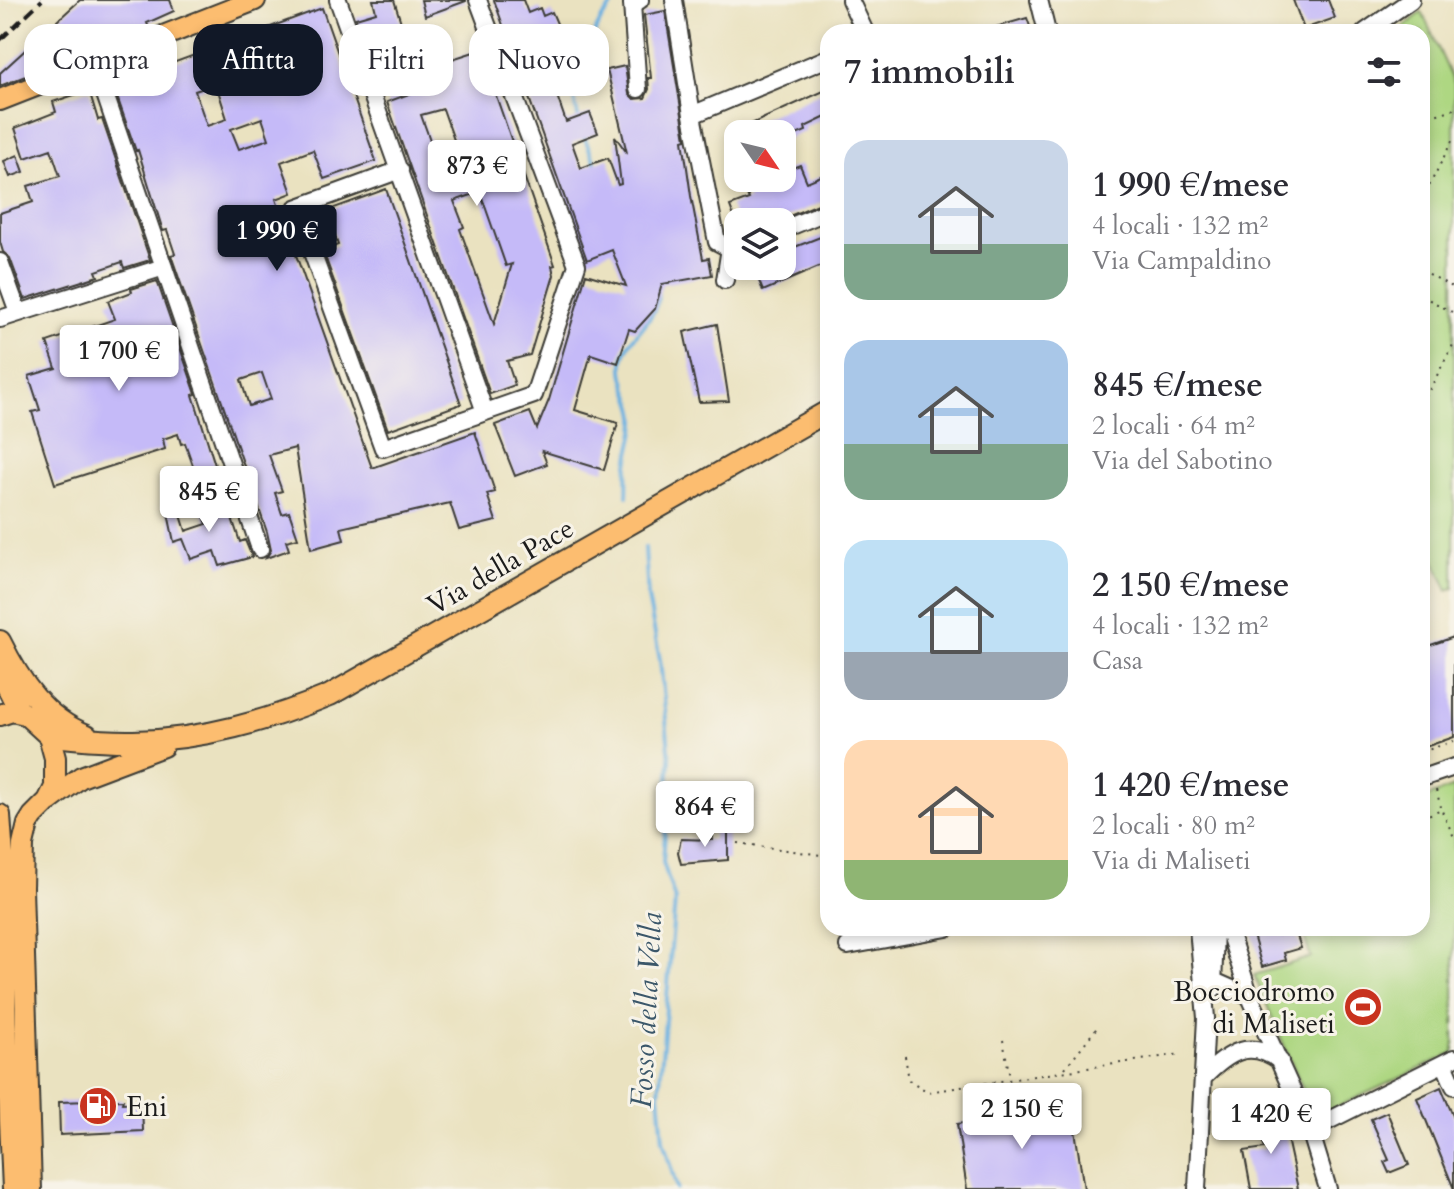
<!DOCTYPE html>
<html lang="it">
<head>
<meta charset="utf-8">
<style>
	:root { --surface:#fff; --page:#f2f2f3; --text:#2b2b33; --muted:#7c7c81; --accent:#111827 }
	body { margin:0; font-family:Cardo,serif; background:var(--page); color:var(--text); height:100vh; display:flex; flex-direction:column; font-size:30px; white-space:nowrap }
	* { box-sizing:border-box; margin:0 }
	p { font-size:26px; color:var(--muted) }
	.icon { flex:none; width:44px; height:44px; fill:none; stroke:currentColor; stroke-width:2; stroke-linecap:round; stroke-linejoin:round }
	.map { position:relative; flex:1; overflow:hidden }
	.panel { position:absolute; left:820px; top:24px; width:610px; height:912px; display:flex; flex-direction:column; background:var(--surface); border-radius:24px; box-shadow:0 4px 12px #0003 }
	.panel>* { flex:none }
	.hud { position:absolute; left:24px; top:24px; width:676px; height:72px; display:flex; gap:16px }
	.needle { width:52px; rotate:125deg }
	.controls { position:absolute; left:724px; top:120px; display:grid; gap:16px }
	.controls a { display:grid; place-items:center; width:72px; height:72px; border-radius:16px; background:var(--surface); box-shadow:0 4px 12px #0003; font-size:40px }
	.price { position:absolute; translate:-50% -68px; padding:0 18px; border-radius:8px; background:#fff; color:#222; font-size:26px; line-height:52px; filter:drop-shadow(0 2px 4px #0008) }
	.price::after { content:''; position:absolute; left:50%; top:48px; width:24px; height:18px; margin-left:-12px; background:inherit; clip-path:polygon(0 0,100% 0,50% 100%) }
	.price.on { background:var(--accent); color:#fff }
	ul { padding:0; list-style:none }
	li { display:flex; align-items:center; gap:24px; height:200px; padding:0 24px }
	li span { display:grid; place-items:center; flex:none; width:224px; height:160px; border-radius:24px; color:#555 }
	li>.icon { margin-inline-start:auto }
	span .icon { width:96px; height:96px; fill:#fffc; stroke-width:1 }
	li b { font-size:34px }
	h2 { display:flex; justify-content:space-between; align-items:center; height:96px; padding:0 24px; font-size:34px }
	.pill { padding:0 28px; border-radius:24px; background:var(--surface); box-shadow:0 4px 12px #0003; font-size:28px; line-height:72px }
	.pill.on { background:var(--accent); color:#fff }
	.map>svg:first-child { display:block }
	.green { fill:#aed782; stroke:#657a4f; stroke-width:2 }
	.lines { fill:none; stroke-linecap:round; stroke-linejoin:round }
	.stream { stroke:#69b0e0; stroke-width:4 }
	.building { fill:#c5baf8; fill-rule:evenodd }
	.minor-casing { stroke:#3b3a35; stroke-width:20 }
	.major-casing { stroke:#3b3a35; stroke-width:24 }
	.path { stroke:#3b3a35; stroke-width:2; stroke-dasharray:2 6; stroke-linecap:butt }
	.minor { stroke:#fff; stroke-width:16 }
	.major { stroke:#fcbd6f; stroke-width:20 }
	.rail { stroke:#1c1c1c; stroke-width:4; stroke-dasharray:12 6; stroke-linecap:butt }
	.labels { text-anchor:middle; stroke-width:6; stroke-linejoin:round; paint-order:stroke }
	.street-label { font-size:28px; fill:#1c1c1c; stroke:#f7f3e8 }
	.poi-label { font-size:28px; fill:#1c1c1c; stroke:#f7f3e8; text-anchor:end }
	.water-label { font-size:30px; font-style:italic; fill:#3b576a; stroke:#f7f3e8 }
</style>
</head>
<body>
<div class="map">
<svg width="1454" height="1189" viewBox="0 0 1454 1189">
	<rect width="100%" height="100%" fill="#f7f3e8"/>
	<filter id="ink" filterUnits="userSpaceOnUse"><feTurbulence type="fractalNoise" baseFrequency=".0125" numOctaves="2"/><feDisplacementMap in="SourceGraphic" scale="16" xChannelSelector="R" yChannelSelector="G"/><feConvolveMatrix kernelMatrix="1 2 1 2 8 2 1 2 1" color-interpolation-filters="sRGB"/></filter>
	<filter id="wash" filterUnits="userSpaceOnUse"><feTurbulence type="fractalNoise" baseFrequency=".006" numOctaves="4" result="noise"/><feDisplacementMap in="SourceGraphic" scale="32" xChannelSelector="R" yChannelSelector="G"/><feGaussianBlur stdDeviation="1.8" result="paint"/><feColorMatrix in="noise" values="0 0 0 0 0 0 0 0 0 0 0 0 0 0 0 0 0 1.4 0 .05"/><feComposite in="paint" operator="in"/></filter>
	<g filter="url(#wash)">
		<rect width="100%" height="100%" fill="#eae2c0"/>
		<path class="green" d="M1422 12 1454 83V588L1448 591 1434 559 1422 562V32H1398Z
			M1454 787V1053L1315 1117 1254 975 1311 957 1301 928H1422V799Z"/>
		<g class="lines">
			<path class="stream" d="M575 72 602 18 617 0
				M571 80 579 122
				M583 134 597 167
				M627 496C628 484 626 471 629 459 631 445 637 431 636 416 634 398 621 381 623 362 626 334 659 322 658 292
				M645 547 648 598 660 660 670 760 663 862 675 900 659 1094 663 1140 677 1189"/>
		</g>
		<g id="blocks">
			<path class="building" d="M80 0H170L174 11 147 23 149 28 0 86V73Z
				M373 0H394L408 45 396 49 392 37 366 46 356 18 376 12Z
				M421 0H466V1L425 16Z
				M494 0H523L528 13 540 8 543 16 552 12 582 81 555 90 566 122 590 113 598 133 572 143 581 168 608 158 618 185 621 184 615 136 627 153 607 70 625 66 629 94 634 99 645 98 649 89 648 78H651L644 15 665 11 686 139 683 140 691 196 703 259 709 258 712 275 662 284 655 309 635 331 629 329 618 363 591 354 575 410 618 423 604 470 542 451 547 464 515 476 495 425 530 412 537 429 549 400 586 274 626 286 612 250 587 260Z
				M1293 0H1328L1335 18 1304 29Z
				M322 8 376 161 324 179 313 150 281 162 292 193 276 199 372 468 475 432 495 492 487 494 496 521 459 530 450 503 341 528 344 540 311 549 295 448 269 455 282 491 275 493 282 514 289 512 298 538 286 541 289 550 266 558 271 550 267 532 171 255 175 254 167 230 163 231 138 150 136 151 113 85ZM306 41 316 70 291 77 281 50ZM216 84 227 119 207 126 195 91ZM262 118 269 139 239 149 231 129ZM262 373 271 399 249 406 241 380Z
				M1027 18 1032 32H990L989 29Z
				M419 50 423 63 444 56 446 61 480 50 555 265 552 266 554 275 530 355 507 361 515 385 490 394 387 102 420 90 410 55ZM443 109 460 157 439 165 421 115ZM480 192 506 266 512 264 494 324 460 229 464 227 454 201Z
				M828 89V116L805 127 806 131 782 141V134H753L749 125Z
				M89 90 98 120 102 119 150 260 124 268 122 262 96 271 98 276 25 299 10 258 3 252 0 242V213L33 202 28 186 60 176 51 149 25 158 15 128 56 112 53 102Z
				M18 155 24 172 10 177 4 161Z
				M800 165 807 182 828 173V200L775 222H736L730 206 749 199 746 192 756 188 753 181 762 178H782V172Z
				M386 189 461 404 388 430 323 251 338 245 326 211Z
				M828 234V263L763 291 753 266H782V252Z
				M157 281 196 394 193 395 220 481 201 488 185 443 181 444 178 434 163 439 165 449 55 484 32 412 40 410 29 376 56 368 47 342 115 319 108 301 132 292 131 289Z
				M717 324 729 401 699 402 684 332Z
				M175 496 186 531 207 524 202 511 227 503 240 542 245 540 252 557 220 566 215 551 191 559 183 539 174 542 165 499Z
				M1454 637V737L1422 748V648Z
				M713 831H728V860L681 864 678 852 681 839 713 840Z
				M1251 928H1277L1279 935 1295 930 1301 948 1284 953 1286 960 1262 967Z
				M1441 1087 1454 1118V1189L1417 1098Z
				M123 1100 122 1103 142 1102 143 1131 60 1135 59 1102Z
				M1071 1104 1084 1189H967L957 1124Z
				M1279 1108 1288 1133 1286 1134 1298 1189H1251L1244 1151 1265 1148 1254 1118Z
				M1387 1112 1409 1165 1389 1173 1384 1162 1389 1160 1371 1119Z"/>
		</g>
	</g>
	<g filter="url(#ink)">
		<use href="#blocks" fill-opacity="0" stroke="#3b3a35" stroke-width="2"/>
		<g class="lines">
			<defs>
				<path id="minor" d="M338 0 485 412
					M674 0 692 115 717 242 734 251 738 249
					M850 0 865 32
					M1039 0 1047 32
					M1365 32 1411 0
					M94 62 260 549
					M638 89 632 4 640 0
					M692 115 828 58
					M400 170 296 208 383 448 534 395 577 265 478 0
					M782 230 828 211
					M0 262 18 312
					M725 280 730 248
					M0 319 164 267
					M1422 778 1454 767
					M1229 931 1250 997
					M848 946 947 928
					M1214 981 1250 997 1310 1130 1328 1189
					M1213 989 1215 928
					M1444 1063 1454 1086
					M1204 1077C1228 1053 1249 1038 1280 1061
					M1310 1130 1454 1058
					M1197 1189 1206 1018 1198 928"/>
				<path id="major" d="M0 100 255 0
					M0 641C20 682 44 718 87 735
					M0 673 20 712
					M0 715 12 711 25 714 49 736 55 758V787L48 801 33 816 28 824 23 845 22 888 31 1189
					M49 736C77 738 105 742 134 741 203 740 267 721 330 695L828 411
					M49 801 81 777 163 746
					M0 815 5 886V1007L13 1189"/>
			</defs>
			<use href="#minor" class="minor-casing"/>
			<use href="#major" class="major-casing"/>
			<path class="path" d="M1422 119 1454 109
				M1422 200 1454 137
				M1422 270 1454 288
				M1422 296 1454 313
				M1422 404 1454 343
				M1422 752 1454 741
				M1436 790 1441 807
				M1422 818 1441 809 1454 837
				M738 843 828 856
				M1003 1040 1010 1078
				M905 1056 909 1080 928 1092 1181 1054
				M1065 1068 1099 1025"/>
			<use href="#minor" class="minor"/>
			<use href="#major" class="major"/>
			<path class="rail" d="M0 40 42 0"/>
		</g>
	</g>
	<defs>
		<symbol id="stadium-disc" viewBox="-11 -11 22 22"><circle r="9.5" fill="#c8321e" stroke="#f7f3e8"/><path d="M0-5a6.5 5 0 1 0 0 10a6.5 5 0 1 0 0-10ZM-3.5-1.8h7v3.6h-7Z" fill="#fff"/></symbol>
		<symbol id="fuel-disc" viewBox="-11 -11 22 22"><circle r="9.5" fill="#c8321e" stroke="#f7f3e8"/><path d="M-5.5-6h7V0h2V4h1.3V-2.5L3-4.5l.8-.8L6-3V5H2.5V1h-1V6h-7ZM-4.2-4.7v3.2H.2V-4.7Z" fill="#fff"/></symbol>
	</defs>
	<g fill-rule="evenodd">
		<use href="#stadium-disc" x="1341" y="985" width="44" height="44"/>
		<use href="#fuel-disc" x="76" y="1084" width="44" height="44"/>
	</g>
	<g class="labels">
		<g class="street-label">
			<text transform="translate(500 566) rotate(-30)" y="10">Via della Pace</text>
		</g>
		<g class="poi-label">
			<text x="1335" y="1001">Bocciodromo<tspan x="1335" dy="32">di Maliseti</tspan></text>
			<text x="126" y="1116" text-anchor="start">Eni</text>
		</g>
		<g class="water-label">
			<text transform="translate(646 1010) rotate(-87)" y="10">Fosso della Vella</text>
		</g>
	</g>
</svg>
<div class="controls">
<a><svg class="needle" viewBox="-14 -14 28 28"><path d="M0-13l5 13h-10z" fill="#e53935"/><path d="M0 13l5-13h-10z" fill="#7c7c81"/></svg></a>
<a><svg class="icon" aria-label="layers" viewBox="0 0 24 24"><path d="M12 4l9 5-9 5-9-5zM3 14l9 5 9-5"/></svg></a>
</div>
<b class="price" style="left:477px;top:208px">873 €</b>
<b class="price on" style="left:277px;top:273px">1 990 €</b>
<b class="price" style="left:119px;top:393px">1 700 €</b>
<b class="price" style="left:209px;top:534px">845 €</b>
<b class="price" style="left:705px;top:849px">864 €</b>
<b class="price" style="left:1022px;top:1151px">2 150 €</b>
<b class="price" style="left:1271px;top:1156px">1 420 €</b>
<div class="hud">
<a class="pill">Compra</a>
<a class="pill on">Affitta</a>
<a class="pill">Filtri</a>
<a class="pill">Nuovo</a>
</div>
<section class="panel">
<h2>7 immobili<svg class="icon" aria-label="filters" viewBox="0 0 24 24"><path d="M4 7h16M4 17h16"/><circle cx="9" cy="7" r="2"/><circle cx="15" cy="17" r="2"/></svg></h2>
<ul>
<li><span style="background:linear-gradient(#c9d6e8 65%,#7fa58c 0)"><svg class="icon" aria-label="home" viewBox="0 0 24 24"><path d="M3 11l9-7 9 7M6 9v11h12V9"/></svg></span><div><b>1 990 €/mese</b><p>4 locali · 132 m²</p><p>Via Campaldino</p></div></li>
<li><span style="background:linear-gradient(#a9c7e8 65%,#7fa58c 0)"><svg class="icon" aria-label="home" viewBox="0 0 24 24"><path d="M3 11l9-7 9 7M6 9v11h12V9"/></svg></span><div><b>845 €/mese</b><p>2 locali · 64 m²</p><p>Via del Sabotino</p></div></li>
<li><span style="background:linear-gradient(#bfe0f5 70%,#9aa5b1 0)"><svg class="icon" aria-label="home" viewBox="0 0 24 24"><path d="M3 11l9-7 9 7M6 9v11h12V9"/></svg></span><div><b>2 150 €/mese</b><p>4 locali · 132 m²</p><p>Casa</p></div></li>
<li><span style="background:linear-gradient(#ffd9b3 75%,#8fb573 0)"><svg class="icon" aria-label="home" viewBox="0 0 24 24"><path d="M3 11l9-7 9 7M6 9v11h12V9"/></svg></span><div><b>1 420 €/mese</b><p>2 locali · 80 m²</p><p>Via di Maliseti</p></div></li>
</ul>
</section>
</div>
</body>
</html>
